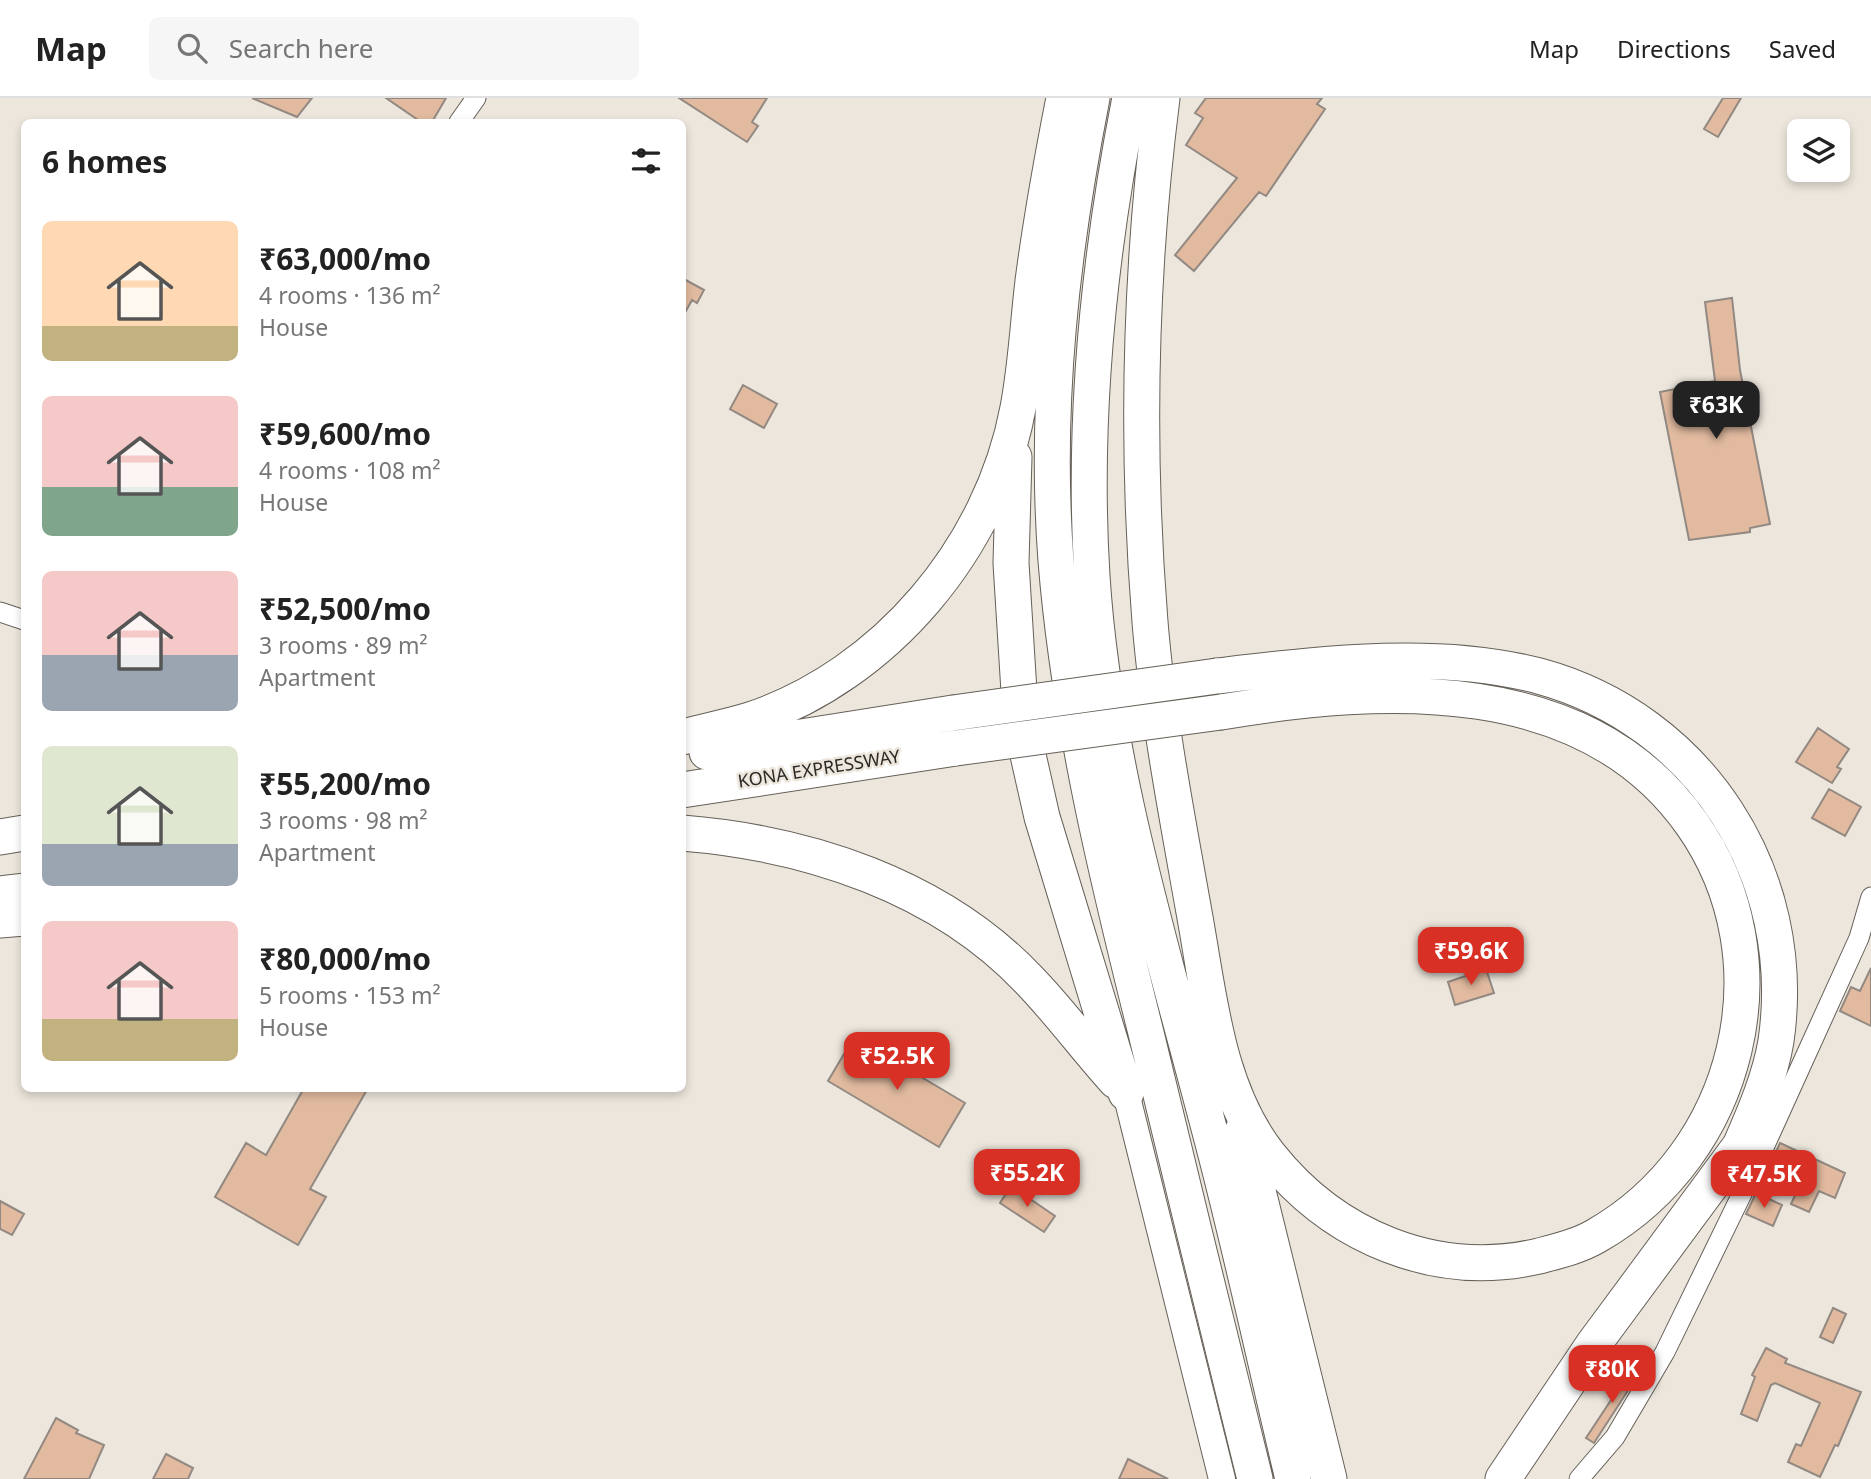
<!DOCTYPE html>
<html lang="en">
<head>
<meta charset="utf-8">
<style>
	:root { --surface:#fff; --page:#f6f6f6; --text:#222; --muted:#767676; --line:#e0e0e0; --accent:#d93025 }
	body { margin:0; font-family:"Noto Sans",sans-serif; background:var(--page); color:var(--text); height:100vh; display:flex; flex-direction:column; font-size:26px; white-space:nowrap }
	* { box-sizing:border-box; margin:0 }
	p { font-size:23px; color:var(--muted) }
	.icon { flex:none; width:38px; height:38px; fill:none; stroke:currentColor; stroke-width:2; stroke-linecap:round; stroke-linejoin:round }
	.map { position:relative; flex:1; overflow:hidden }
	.panel { position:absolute; left:21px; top:21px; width:665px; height:973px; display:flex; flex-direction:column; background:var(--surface); border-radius:10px; box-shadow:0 4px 10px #0003 }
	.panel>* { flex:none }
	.tools { position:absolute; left:1787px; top:21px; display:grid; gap:14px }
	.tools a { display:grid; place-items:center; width:63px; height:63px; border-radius:10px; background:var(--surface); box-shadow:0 4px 10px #0003; font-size:35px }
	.price { position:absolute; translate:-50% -60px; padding:0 16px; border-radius:14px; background:var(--accent); color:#fff; font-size:23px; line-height:46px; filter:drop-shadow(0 2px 4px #0008) }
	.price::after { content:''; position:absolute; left:50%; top:42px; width:21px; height:16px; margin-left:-10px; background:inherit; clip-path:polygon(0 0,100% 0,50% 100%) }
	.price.current { background:#222; color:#fff }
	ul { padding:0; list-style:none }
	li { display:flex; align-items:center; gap:21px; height:175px; padding:0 21px }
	li span { display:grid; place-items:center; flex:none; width:196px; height:140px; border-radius:10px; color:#555 }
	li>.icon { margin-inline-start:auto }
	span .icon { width:84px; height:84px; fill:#fffc; stroke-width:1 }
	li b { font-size:30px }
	h2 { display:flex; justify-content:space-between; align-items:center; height:84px; padding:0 21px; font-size:30px }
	header { display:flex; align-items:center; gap:42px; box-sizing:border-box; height:98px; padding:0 35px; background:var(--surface); border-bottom:2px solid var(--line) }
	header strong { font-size:33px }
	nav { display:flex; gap:38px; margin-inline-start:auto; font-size:24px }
	.search { width:490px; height:63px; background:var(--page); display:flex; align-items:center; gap:18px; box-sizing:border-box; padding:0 24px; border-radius:10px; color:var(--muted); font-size:26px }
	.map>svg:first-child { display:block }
	.building { fill:#e1ba9f; stroke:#928982; stroke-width:2 }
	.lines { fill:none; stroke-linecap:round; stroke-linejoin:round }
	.street-casing { stroke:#656058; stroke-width:21 }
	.secondary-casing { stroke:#656058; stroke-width:28 }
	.highway-casing { stroke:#656058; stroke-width:37 }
	.street { stroke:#fff; stroke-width:19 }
	.secondary { stroke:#fff; stroke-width:26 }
	.highway { stroke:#fff; stroke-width:35 }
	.highway-bridge-casing { stroke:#656058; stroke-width:37; stroke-linecap:butt }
	.highway-bridge { stroke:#fff; stroke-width:35 }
	.labels { text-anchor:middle; stroke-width:5; stroke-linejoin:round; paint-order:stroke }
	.street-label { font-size:18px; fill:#2b2926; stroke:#ece6dc }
</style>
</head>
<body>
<header>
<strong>Map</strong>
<div class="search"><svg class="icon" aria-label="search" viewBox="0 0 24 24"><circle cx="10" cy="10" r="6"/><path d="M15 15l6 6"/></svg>Search here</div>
<nav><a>Map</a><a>Directions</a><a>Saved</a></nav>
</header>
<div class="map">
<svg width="1871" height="1381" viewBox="0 0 1871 1381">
	<rect width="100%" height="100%" fill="#ece6dc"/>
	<path class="building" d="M252 0H312L297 19Z
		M386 0H446L432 24H421Z
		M679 0H767L752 24 758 28 747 44Z
		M1206 0H1322L1317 6 1325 11 1266 98 1259 94 1194 173 1175 157 1237 80 1186 47 1203 20 1195 15Z
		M1723 0H1741L1718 39 1704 31Z
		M682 180 704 192 697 205 692 202 682 220Z
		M1732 200 1740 272 1770 426 1750 430V434L1689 442 1660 294 1715 283 1705 204Z
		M743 287 777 306 764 330 730 311Z
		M1818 630 1849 651 1837 669 1841 671 1832 685 1796 664Z
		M1829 691 1861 709 1845 738 1812 720Z
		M1871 870V928L1840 913 1851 889 1860 893Z
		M1486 871 1494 895 1455 907 1448 884Z
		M854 939 965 1005 939 1049 828 983Z
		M304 990H368L310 1091 326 1099 298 1147 215 1099 246 1045 266 1057Z
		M1780 1045 1845 1075 1835 1100 1819 1093 1809 1114 1791 1106 1802 1082 1770 1067Z
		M1011 1088 1055 1118 1044 1134 1000 1105Z
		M1756 1095 1782 1107 1773 1128 1746 1116Z
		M0 1103 24 1116 12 1137 0 1131Z
		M1833 1210 1846 1216 1833 1245 1820 1239Z
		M1766 1250 1787 1261 1785 1265 1861 1294 1838 1348 1835 1347 1820 1379 1788 1364 1796 1346 1801 1348 1820 1305 1775 1285 1771 1287 1757 1323 1741 1316 1755 1279 1752 1277Z
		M1623 1273 1636 1280 1594 1345 1586 1340 1613 1299 1610 1297Z
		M56 1320 78 1332 76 1335 104 1347 89 1381H24Z
		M166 1356 193 1370 188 1381H153Z
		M1128 1361 1168 1381H1119Z"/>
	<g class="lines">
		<defs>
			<path id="street" d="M459 24 476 0
				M0 514 24 522
				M1579 1381 1615 1339 1665 1254 1756 1067 1859 840 1871 799"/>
			<path id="secondary" d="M1126 995 1222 1381"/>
			<path id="highway" d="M1092 0C1062 153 1044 307 1056 463 1069 624 1107 779 1146 935 1182 1084 1218 1232 1255 1381
				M1130 0C1099 157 1082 317 1092 478 1104 665 1162 850 1209 1030 1240 1146 1265 1264 1293 1381
				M1162 0C1140 172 1136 351 1150 524 1158 621 1177 718 1194 814 1209 895 1216 990 1269 1057 1334 1139 1436 1182 1539 1158 1558 1153 1579 1148 1596 1138 1740 1056 1788 862 1692 726 1586 575 1383 587 1221 614
				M1014 359 1011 465 1021 626 1042 719 1126 995
				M1217 578C1320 566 1437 551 1539 578 1700 622 1800 777 1776 943 1770 979 1755 1014 1740 1048L1593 1247 1503 1381
				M682 639C705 633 728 629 750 622 885 577 992 450 1018 310 1026 268 1028 225 1033 183 1041 122 1052 61 1064 0
				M707 654 953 615
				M682 692 956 650
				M682 735C808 745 940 788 1029 882 1060 914 1086 950 1116 983
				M0 739 24 735
				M0 796 24 793
				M0 822 24 820
				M1243 1032 1329 1381"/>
		</defs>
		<use href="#street" class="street-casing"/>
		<use href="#secondary" class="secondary-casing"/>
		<use href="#highway" class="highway-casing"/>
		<use href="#street" class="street"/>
		<use href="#secondary" class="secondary"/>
		<use href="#highway" class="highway"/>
		<defs>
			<path id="highway-bridge" d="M953 615 1217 578
				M956 650 1221 614"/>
		</defs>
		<use href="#highway-bridge" class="highway-bridge-casing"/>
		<use href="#highway-bridge" class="highway-bridge"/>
	</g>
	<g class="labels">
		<g class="street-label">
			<text transform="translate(819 671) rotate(-9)" y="6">KONA EXPRESSWAY</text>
		</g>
	</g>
</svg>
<div class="tools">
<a><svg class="icon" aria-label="layers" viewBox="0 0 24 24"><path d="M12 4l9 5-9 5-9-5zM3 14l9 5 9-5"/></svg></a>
</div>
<b class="price current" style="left:1716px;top:343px">₹63K</b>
<b class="price" style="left:1471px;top:889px">₹59.6K</b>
<b class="price" style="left:897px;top:994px">₹52.5K</b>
<b class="price" style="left:1027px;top:1111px">₹55.2K</b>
<b class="price" style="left:1764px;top:1112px">₹47.5K</b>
<b class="price" style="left:1612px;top:1307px">₹80K</b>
<section class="panel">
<h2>6 homes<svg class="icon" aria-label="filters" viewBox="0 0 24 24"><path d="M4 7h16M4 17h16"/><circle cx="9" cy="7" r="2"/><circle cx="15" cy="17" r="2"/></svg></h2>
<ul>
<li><span style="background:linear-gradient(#ffd9b3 75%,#c2b280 0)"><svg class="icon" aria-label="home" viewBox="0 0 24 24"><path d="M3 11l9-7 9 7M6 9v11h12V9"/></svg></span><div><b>₹63,000/mo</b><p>4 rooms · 136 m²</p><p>House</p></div></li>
<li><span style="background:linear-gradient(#f6c9c9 65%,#7fa58c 0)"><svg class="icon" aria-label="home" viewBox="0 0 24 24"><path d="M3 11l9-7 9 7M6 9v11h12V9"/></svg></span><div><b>₹59,600/mo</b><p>4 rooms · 108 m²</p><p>House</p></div></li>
<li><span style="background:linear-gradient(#f6c9c9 60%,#9aa5b1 0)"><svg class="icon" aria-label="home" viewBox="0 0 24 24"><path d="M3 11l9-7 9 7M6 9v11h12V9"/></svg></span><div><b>₹52,500/mo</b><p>3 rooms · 89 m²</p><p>Apartment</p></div></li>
<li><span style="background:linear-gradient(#dfe7d0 70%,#9aa5b1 0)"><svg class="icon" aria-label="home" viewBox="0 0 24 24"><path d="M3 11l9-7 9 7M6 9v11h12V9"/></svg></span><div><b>₹55,200/mo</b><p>3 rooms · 98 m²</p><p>Apartment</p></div></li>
<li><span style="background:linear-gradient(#f6c9c9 70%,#c2b280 0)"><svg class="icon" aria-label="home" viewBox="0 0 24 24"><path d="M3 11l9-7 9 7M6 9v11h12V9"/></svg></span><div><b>₹80,000/mo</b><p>5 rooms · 153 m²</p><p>House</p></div></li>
</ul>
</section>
</div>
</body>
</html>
